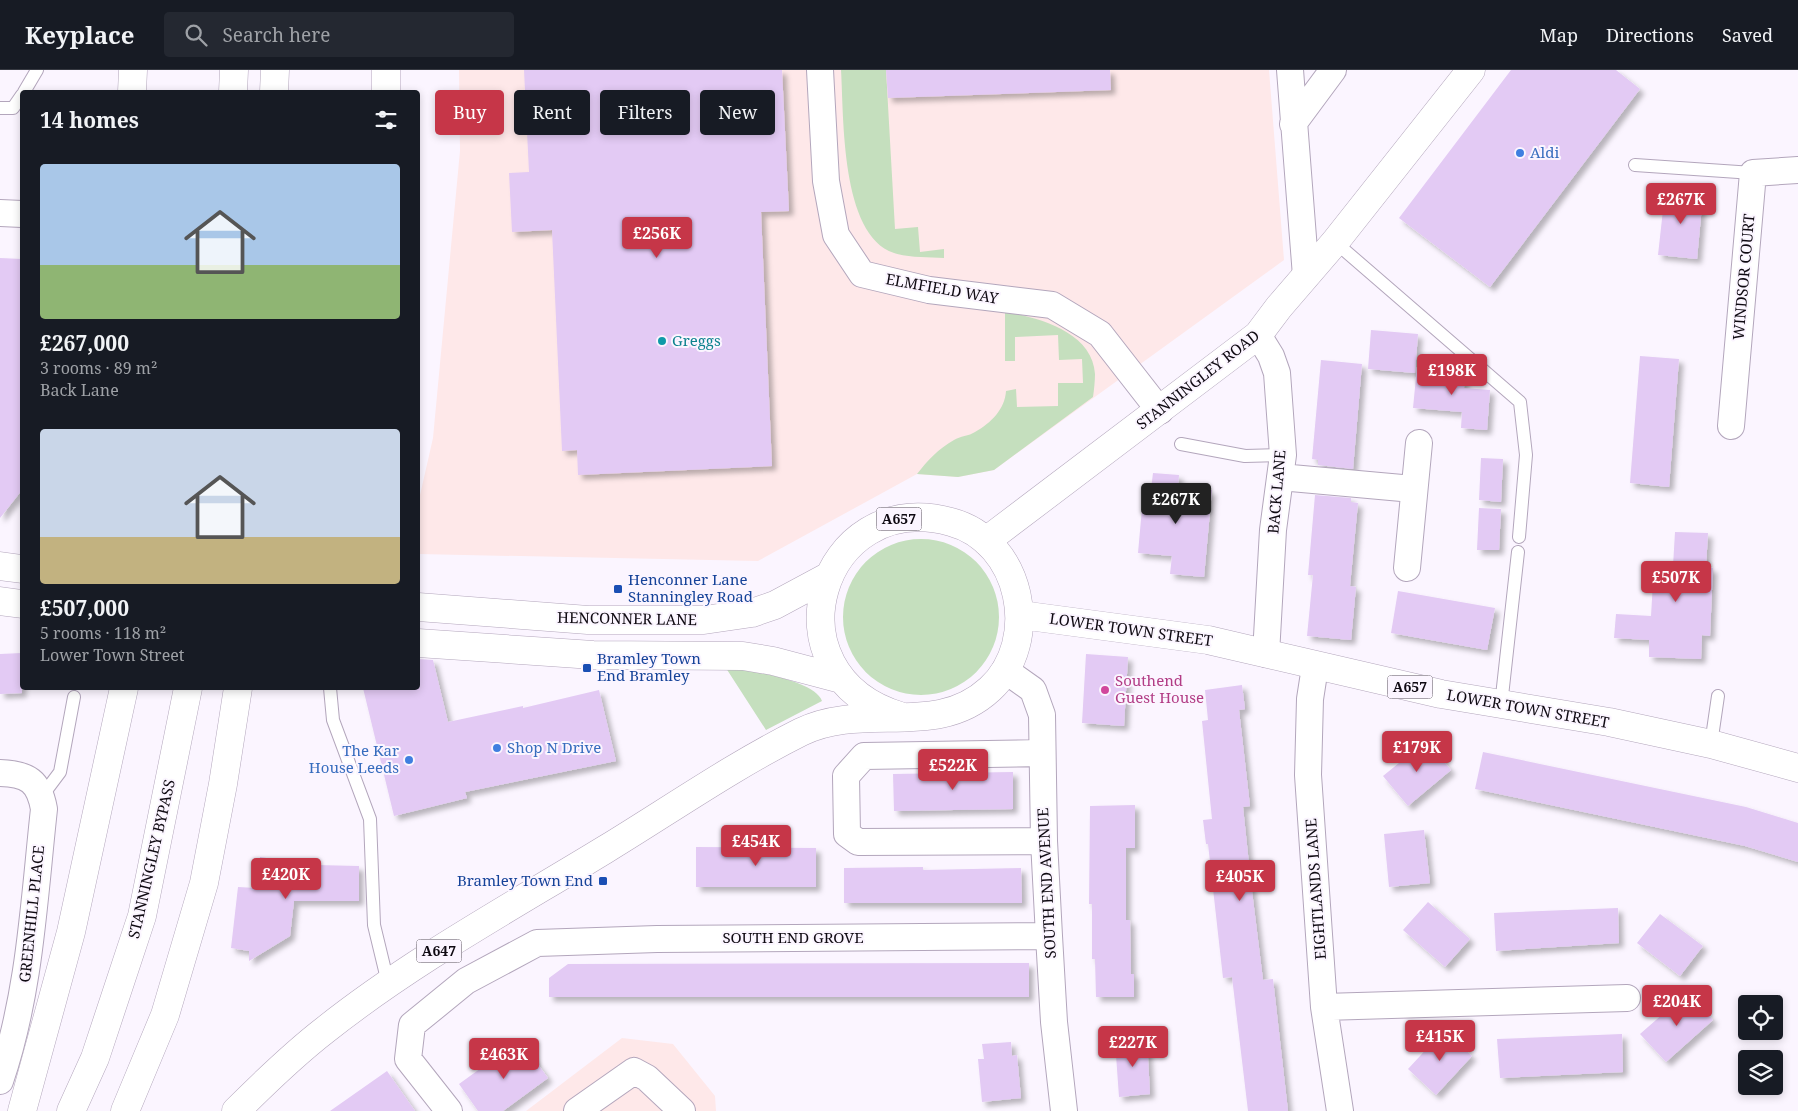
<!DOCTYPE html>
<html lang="en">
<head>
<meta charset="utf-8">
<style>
	:root { --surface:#171b24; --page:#242831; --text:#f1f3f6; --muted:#9ea1a6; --line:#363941; --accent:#c63648 }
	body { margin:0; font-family:"Noto Serif",serif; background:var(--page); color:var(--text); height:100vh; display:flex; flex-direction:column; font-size:19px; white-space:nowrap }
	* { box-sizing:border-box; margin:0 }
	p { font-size:16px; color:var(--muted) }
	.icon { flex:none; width:28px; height:28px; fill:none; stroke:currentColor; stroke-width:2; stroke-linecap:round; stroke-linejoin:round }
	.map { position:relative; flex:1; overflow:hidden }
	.details { position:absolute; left:20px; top:20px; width:400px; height:600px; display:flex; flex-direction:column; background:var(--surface); border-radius:5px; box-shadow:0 2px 8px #0003 }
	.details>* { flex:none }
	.top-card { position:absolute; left:435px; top:20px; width:475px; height:45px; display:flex; gap:10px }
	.fabs { position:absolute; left:1738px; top:925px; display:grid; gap:10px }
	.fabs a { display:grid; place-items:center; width:45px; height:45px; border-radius:5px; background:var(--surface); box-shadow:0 2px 8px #0003; font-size:25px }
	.price { position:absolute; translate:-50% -42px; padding:0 11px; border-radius:5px; background:var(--accent); color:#fff; font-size:16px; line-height:32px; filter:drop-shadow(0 1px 2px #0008) }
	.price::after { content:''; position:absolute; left:50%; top:30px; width:15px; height:11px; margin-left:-8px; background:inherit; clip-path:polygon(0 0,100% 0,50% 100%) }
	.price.current { background:#222; color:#fff }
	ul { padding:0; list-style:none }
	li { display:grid; align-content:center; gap:10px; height:265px; padding:0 20px }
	li span { display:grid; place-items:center; height:155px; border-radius:5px; color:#555 }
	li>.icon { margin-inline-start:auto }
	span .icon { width:90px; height:90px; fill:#fffc; stroke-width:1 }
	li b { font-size:21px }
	h2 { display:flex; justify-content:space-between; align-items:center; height:60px; padding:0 20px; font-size:21px }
	.chip { padding:0 18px; border-radius:5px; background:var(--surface); box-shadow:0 2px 8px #0003; font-size:18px; line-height:45px }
	.chip.current { background:var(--accent); color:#fff }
	header { display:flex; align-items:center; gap:30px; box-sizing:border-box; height:70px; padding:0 25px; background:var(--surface); border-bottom:1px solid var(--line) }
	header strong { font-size:24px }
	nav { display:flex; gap:28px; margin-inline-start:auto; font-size:18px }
	.search { width:350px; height:45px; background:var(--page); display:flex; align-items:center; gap:12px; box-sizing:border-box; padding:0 18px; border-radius:5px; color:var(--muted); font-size:19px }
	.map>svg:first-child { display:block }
	.industrial { fill:#fee8e9 }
	.green { fill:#c5dfbe }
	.building { fill:#e3caf4; filter:url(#shadow) }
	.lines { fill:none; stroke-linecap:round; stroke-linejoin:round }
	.lane-casing { stroke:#b3a6bc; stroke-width:14 }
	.street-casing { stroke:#b3a6bc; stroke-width:28 }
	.secondary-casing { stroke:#b3a6bc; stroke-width:29 }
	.primary-casing { stroke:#b3a6bc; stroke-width:29 }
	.lane { stroke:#fff; stroke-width:12 }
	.street { stroke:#fff; stroke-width:26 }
	.secondary { stroke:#fff; stroke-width:28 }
	.primary { stroke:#fff; stroke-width:28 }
	.shop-dot { fill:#3f7fe0; stroke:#fbf5ff; stroke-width:2 }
	.culture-dot { fill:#0f9aa8; stroke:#fbf5ff; stroke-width:2 }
	.transit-dot { fill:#1a4fb4; stroke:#fbf5ff; stroke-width:2 }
	.hotel-dot { fill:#d1479c; stroke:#fbf5ff; stroke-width:2 }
	.labels { text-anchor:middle; stroke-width:4; stroke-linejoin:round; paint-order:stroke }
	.shield { fill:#fbf5ff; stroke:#565059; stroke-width:1 }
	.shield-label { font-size:14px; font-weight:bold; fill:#0f0a12 }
	.shop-label { font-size:15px; fill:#366cbe; stroke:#fbf5ff; text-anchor:start }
	.street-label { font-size:15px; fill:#0f0a12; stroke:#fbf5ff }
	.culture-label { font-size:15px; fill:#0d838f; stroke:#fbf5ff; text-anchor:start }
	.transit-label { font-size:15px; fill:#164399; stroke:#fbf5ff; text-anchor:start }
	.hotel-label { font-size:15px; fill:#b23c85; stroke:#fbf5ff; text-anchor:start }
</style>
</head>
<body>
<header>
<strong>Keyplace</strong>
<div class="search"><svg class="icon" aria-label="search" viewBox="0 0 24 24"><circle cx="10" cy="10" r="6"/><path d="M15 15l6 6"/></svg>Search here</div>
<nav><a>Map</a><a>Directions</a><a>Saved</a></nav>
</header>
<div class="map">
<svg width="1798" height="1041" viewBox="0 0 1798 1041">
	<defs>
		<filter id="shadow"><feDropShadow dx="4.5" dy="4.5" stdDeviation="2.5" flood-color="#0004"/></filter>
	</defs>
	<rect width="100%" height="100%" fill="#fbf5ff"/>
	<path class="industrial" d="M459 0H1269L1284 190 994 400 958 407 917 404 758 491 418 484V434L433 368 460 81Z
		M622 968 673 974 715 1026 716 1041H526Z"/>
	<path class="green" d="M841 0H886L895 159 918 157 920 182 944 179V188C928 187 909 188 894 183 840 165 844 46 841 0Z
		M1005 242C1038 247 1093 262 1095 304 1095 311 1094 320 1093 327L994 400 958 407 917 404C928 390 938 379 954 370 960 366 969 366 975 362 991 353 1005 339 1006 321L1016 319 1017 337 1058 336V313H1083L1082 289 1059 290 1058 265 1015 267V291H1005Z
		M843 547a78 78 0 1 1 156 0a78 78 0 1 1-156 0Z
		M724 595C746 601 814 609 822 631L766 660Z"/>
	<path class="building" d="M524 0H782L789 141 761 142 772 396 578 405 577 380 562 381 552 160 512 162 509 103 529 102Z
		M886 0H1110L1111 20 888 28Z
		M1511 0H1616L1640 19 1490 217 1399 148Z
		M1665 122 1703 125 1697 189 1658 185Z
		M0 188 22 189V420L0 448Z
		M1371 260 1418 264 1415 303 1368 299Z
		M1640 286 1679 289 1669 417 1630 413Z
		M1321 290 1362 294 1353 399 1318 395V390L1312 389Z
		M1417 297 1465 301 1464 318 1490 320 1487 360 1461 358 1462 342 1413 338Z
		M1481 388 1503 389 1501 432 1479 430Z
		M1153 403 1179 405 1178 418 1212 420 1204 507 1170 504 1172 486 1138 483 1143 427H1150Z
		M1315 425 1351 428V432L1358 433 1350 516 1356 517 1351 570 1307 566 1313 505H1308Z
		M1479 438 1501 439 1499 480H1477Z
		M1675 462 1708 463 1706 497 1713 498 1710 566 1702 565 1701 589 1649 587V570L1614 568 1616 544 1651 546 1654 495 1673 496Z
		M1398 521 1495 538 1487 580 1391 563Z
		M22 583V623L0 624V584Z
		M1086 584 1128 587 1124 656 1082 653Z
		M418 589 433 590 448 652 523 636V638L599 620 616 691 465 722 467 728 394 746 363 618H418Z
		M1242 615 1245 639 1239 640 1250 736 1243 737 1251 813 1263 910 1273 909 1288 1041H1248L1232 907 1223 908 1208 774H1206L1203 750 1212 749 1202 651 1208 650 1205 620Z
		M1426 671 1451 700 1408 736 1383 706Z
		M1483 682 1746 737 1798 753V792L1745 776 1475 719Z
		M1013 702V739L894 741 893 704Z
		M1135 735V778H1126V850H1130L1131 904H1134V927H1096L1095 889H1092V834H1089L1090 736Z
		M1424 760 1430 813 1389 817 1384 764Z
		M696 777 816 778V817H696Z
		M260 787 316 795 359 796V831H294L290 866 249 891V881L231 878 238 817 256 818Z
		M923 797V800L1021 798 1022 833H844V798Z
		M1428 832 1470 869 1445 897 1403 860Z
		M1618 838 1619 873 1496 881 1494 843Z
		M1660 844 1703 876 1680 906 1637 873Z
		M1029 893V927H549V908L568 894Z
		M1688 922 1713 950 1666 992 1640 964Z
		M1444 960 1472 986 1436 1025 1408 999Z
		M1622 964 1623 1002 1500 1008 1497 969Z
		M1147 969 1150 1024 1119 1027 1115 971Z
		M520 970 548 1008 503 1041H478L459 1014Z
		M1011 972 1012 986 1017 985 1021 1028 982 1032 978 989H984L982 974Z
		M387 1001 415 1041H330Z"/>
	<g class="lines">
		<defs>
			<path id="lane" d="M24 22 37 0
				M0 38H13L22 25
				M1635 95 1753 103
				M1335 172 1520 332 1526 385 1519 467
				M1181 374 1245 386 1283 385
				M330 618 333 650 370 749 374 855 388 913
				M1501 635 1518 482
				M1711 674 1718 626
				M42 726 60 702 74 627"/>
			<path id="street" d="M820 0 826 111 836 165 862 204 929 220 1052 235 1100 264 1160 341
				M1290 0 1306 206
				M1293 54 1333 0
				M0 143 22 144
				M1258 265 1271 286 1277 303 1283 385 1273 460 1266 584
				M1731 356 1753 103 1798 100
				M1280 407 1413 419
				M1407 498 1419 373
				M1315 597 1310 629 1308 705 1324 937 1340 1041
				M1005 600 1033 620 1042 645 1044 771 1049 866 1054 952 1064 1041
				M1042 683 864 686 846 706 847 764 858 772 1044 771
				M0 703C28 704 39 711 44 739 34 830 30 923 0 1011
				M1324 937 1627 928
				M449 1041 408 989 412 955 466 911 537 873 657 869 1049 866
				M577 1041 634 1001 647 1008 682 1041"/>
			<path id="secondary" d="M986 471 1258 265 1279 237 1335 172 1471 0
				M0 496 22 499
				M0 531 22 534"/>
			<path id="primary" d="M132 22 133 0
				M233 22 234 0
				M274 22 275 0
				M386 22V0
				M418 537 588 550H704L752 543 775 535 829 506
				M1021 545 1208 570 1441 624 1609 652 1711 674 1798 698
				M418 573 593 585 743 586 773 591 841 609
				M22 1041 71 862 124 618
				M71 1041 95 988 142 846 188 618
				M125 1041 165 945 204 813 223 714 238 618
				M236 1041C264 1013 294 984 325 960 412 891 511 837 606 779 670 740 733 696 801 662 865 631 936 669 990 619 1042 571 1022 471 951 452 820 416 762 604 900 646"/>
		</defs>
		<use href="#lane" class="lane-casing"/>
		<use href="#street" class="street-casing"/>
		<use href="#secondary" class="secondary-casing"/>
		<use href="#primary" class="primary-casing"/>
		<use href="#lane" class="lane"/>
		<use href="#street" class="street"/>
		<use href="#secondary" class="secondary"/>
		<use href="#primary" class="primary"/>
	</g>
	<g class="shop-dot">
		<circle cx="1520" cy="83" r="5"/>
		<circle cx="497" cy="678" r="5"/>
		<circle cx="409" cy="690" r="5"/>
	</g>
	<circle class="culture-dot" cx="662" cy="271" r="5"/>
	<g class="transit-dot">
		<rect x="613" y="514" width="10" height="10" rx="2.5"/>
		<rect x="582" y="593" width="10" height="10" rx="2.5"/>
		<rect x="598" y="806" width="10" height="10" rx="2.5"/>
	</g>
	<circle class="hotel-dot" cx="1105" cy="620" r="5"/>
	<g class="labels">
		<g class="shield">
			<rect x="876.5" y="437.5" width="45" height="23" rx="4"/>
			<rect x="1387.5" y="605.5" width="45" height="23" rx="4"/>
			<rect x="416.5" y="869.5" width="45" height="23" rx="4"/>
		</g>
		<g class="shield-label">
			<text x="899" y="454">A657</text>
			<text x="1410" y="622">A657</text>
			<text x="439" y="886">A647</text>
		</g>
		<g class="shop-label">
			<text x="1530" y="88">Aldi</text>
			<text x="507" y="683">Shop N Drive</text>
			<text x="399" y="686" text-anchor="end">The Kar<tspan x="399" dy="17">House Leeds</tspan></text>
		</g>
		<g class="street-label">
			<text transform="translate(1744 207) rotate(-85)" y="5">WINDSOR COURT</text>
			<text transform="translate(942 219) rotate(10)" y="5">ELMFIELD WAY</text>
			<text transform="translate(1198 310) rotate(-38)" y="5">STANNINGLEY ROAD</text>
			<text transform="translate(1277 422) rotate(-85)" y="5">BACK LANE</text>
			<text transform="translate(627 549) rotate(1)" y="5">HENCONNER LANE</text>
			<text transform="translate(1131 560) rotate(8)" y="5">LOWER TOWN STREET</text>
			<text transform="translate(1528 639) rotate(10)" y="5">LOWER TOWN STREET</text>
			<text transform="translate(152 789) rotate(-77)" y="5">STANNINGLEY BYPASS</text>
			<text transform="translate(1047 813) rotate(-93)" y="5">SOUTH END AVENUE</text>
			<text transform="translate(1316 819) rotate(-94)" y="5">EIGHTLANDS LANE</text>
			<text transform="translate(32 844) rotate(-84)" y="5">GREENHILL PLACE</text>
			<text x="793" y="873">SOUTH END GROVE</text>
		</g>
		<g class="culture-label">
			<text x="672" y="276">Greggs</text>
		</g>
		<g class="transit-label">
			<text x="628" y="515">Henconner Lane<tspan x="628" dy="17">Stanningley Road</tspan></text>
			<text x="597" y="594">Bramley Town<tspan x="597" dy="17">End Bramley</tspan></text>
			<text x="593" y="816" text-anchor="end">Bramley Town End</text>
		</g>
		<g class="hotel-label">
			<text x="1115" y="616">Southend<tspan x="1115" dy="17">Guest House</tspan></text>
		</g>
	</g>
</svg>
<div class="fabs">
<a><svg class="icon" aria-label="locate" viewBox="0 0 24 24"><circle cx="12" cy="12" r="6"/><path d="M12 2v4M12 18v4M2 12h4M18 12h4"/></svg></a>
<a><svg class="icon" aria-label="layers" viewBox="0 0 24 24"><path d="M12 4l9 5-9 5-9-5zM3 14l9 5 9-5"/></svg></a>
</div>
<b class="price" style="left:1681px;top:155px">£267K</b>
<b class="price" style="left:657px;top:189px">£256K</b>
<b class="price" style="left:1452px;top:326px">£198K</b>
<b class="price current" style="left:1176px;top:455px">£267K</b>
<b class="price" style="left:1676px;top:533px">£507K</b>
<b class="price" style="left:1417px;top:703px">£179K</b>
<b class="price" style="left:953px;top:721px">£522K</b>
<b class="price" style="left:756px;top:797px">£454K</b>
<b class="price" style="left:286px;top:830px">£420K</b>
<b class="price" style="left:1240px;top:832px">£405K</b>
<b class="price" style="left:1677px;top:957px">£204K</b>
<b class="price" style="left:1440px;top:992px">£415K</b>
<b class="price" style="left:1133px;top:998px">£227K</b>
<b class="price" style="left:504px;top:1010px">£463K</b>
<div class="top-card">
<a class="chip current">Buy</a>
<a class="chip">Rent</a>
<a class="chip">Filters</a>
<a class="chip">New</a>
</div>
<section class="details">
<h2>14 homes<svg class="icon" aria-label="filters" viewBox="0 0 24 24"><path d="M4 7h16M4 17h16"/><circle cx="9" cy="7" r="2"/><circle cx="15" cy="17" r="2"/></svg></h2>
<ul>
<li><span style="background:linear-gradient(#a9c7e8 65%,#8fb573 0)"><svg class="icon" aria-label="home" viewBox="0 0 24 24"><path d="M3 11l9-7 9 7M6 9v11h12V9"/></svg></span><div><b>£267,000</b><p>3 rooms · 89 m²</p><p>Back Lane</p></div></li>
<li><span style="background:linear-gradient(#c9d6e8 70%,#c2b280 0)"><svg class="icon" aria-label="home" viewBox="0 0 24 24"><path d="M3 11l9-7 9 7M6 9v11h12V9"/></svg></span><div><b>£507,000</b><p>5 rooms · 118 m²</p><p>Lower Town Street</p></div></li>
</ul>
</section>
</div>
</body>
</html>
